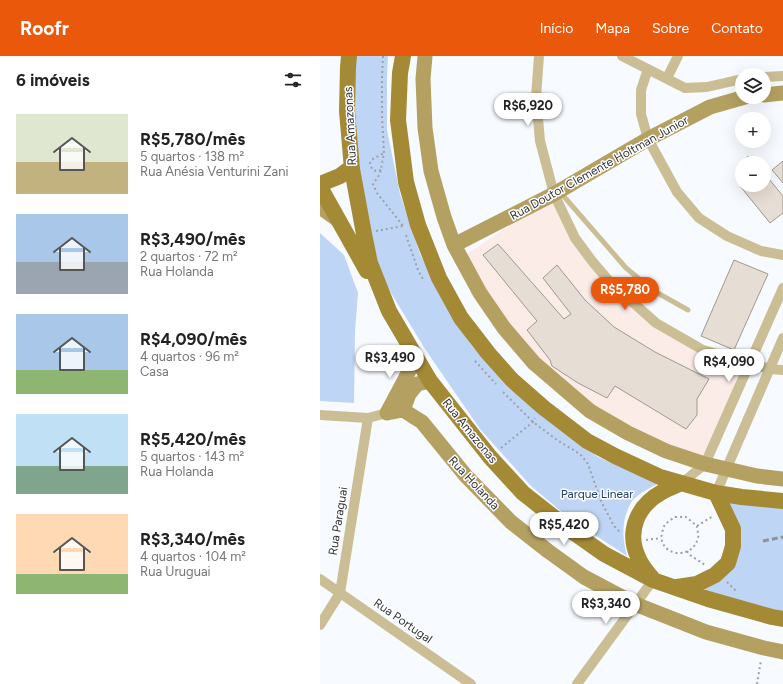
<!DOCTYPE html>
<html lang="pt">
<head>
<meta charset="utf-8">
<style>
	:root { --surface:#fff; --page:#f2f2f2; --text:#222; --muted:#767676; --accent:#ea580c }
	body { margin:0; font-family:Figtree,sans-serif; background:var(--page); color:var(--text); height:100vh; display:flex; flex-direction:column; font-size:15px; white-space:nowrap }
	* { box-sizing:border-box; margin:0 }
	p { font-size:13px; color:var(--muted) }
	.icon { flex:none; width:22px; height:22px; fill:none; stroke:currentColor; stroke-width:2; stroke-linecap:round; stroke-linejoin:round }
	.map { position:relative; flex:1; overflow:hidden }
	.details { display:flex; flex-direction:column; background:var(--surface); width:320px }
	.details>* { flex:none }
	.fabs { position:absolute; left:415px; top:12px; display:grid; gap:8px }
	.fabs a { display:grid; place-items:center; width:36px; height:36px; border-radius:50%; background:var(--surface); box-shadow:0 4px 16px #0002; font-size:20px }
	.price { position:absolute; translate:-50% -34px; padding:0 9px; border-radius:14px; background:#fff; color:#222; font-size:13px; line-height:26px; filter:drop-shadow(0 1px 2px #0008) }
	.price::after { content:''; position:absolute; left:50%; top:24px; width:12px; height:9px; margin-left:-6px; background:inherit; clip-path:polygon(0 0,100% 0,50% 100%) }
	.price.current { background:var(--accent); color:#fff }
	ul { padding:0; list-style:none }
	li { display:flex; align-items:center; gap:12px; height:100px; padding:0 16px }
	li span { display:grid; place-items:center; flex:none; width:112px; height:80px; border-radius:0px; color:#555 }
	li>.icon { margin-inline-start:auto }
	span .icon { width:48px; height:48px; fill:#fffc; stroke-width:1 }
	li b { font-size:17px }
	h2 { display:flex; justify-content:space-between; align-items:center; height:48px; padding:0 16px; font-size:17px }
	header { display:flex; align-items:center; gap:24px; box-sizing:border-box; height:56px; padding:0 20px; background:var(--accent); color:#fff }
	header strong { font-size:19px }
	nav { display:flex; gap:22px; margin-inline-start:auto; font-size:14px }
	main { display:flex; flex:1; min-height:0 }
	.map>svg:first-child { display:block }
	.medical { fill:#fbece8 }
	.green { fill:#bfd5f5 }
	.building { fill:#e6ddd4; stroke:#a19991 }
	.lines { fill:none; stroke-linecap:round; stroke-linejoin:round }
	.path { stroke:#9da0a4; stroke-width:2; stroke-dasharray:2 3; stroke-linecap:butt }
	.lane { stroke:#cbbe95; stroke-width:5 }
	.street { stroke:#cbbe95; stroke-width:10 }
	.secondary { stroke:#b4a061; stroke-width:15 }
	.primary { stroke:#a48a35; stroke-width:16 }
	.rail { stroke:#8f9296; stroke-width:3; stroke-dasharray:6 3; stroke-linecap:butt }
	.labels { text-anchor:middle; stroke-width:3; stroke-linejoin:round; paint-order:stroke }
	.street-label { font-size:12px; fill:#313337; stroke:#fff }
	.park-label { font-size:12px; fill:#1b3e71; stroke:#fff }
</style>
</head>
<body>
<header>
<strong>Roofr</strong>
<nav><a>Início</a><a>Mapa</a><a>Sobre</a><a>Contato</a></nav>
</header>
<main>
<section class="details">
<h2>6 imóveis<svg class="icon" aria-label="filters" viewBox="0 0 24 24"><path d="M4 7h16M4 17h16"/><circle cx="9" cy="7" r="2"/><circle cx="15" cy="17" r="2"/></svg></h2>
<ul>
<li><span style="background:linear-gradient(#dfe7d0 60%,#c2b280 0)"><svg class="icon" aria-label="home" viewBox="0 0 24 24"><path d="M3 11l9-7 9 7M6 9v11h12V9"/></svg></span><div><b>R$5,780/mês</b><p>5 quartos · 138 m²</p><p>Rua Anésia Venturini Zani</p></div></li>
<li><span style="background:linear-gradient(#a9c7e8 60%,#9aa5b1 0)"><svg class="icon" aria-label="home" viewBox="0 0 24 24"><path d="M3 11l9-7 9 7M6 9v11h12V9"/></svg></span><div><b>R$3,490/mês</b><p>2 quartos · 72 m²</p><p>Rua Holanda</p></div></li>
<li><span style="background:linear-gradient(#a9c7e8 70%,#8fb573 0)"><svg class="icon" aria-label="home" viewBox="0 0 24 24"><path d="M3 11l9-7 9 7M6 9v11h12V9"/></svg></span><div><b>R$4,090/mês</b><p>4 quartos · 96 m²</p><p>Casa</p></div></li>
<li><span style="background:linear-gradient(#bfe0f5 65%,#7fa58c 0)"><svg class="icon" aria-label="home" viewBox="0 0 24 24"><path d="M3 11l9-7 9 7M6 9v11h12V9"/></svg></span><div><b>R$5,420/mês</b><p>5 quartos · 143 m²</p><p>Rua Holanda</p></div></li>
<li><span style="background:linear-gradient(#ffd9b3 75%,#8fb573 0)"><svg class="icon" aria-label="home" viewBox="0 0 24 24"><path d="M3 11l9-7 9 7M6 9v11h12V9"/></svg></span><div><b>R$3,340/mês</b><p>4 quartos · 104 m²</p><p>Rua Uruguai</p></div></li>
</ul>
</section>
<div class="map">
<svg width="463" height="628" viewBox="0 0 463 628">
	<rect width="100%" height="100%" fill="#f7fafe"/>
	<path class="medical" d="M234 140 253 182 335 269 427 308 384 406 271 354 185 271 145 199Z"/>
	<path class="green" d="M34 0H68L67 20V74L80 138 100 198 128 251 152 290 187 331 231 367 278 401 323 421 339 427C330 432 319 437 312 445 310 447 309 451 308 453 301 469 303 484 307 500L249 462 211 430 160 373 105 293 62 222 53 187 41 126 34 53Z
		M0 177 24 199 38 237 35 275 34 347 0 345Z
		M400 442 463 452V557L364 533 410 506Z"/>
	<path class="building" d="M428 100 434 107H422V115L417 110Z
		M463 105V127L452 114Z
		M444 117 463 140V157L450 167 420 130 422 129H444Z
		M178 188 244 263 251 258 223 222 237 209 265 244 294 271 335 296 389 323 377 343V359L366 373 295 330 287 342 258 327 232 310 230 304 207 274 217 265 163 199Z
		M414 204 448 218 414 294 381 280Z"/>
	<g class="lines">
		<path class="path" d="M63 0 62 22V60L64 97 60 118 53 128 57 137 84 171
			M61 114 56 115 52 113 50 107 53 103 64 97
			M56 175 83 170
			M86 179 98 214 104 225
			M155 305 176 328
			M183 336 213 366 237 384 260 398 268 408 281 445 294 470 300 476
			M181 392 213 366 215 362
			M355 461H366L377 470C377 474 379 479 378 482 372 506 337 499 342 477 343 474 343 471 345 469 347 466 352 463 355 461Z
			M377 470 393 460
			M326 484 341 482
			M367 495 370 499 385 509
			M407 526 417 536
			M437 628 441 604"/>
		<path class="lane" d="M240 136 306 212 334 235 368 254"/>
		<path class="street" d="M219 0 216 41 220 85 234 138 255 182 272 205 289 225 336 267 383 294 450 313 463 314
			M302 0 365 32 387 31 422 23
			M328 13 321 34V58L328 83 357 136 379 162 407 180 441 195 463 199
			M444 21 463 20
			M347 22 358 0
			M0 359 48 362 67 357
			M362 427 385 408 463 232
			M396 437 463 282
			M0 523 151 628
			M0 569 20 537 48 362
			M257 628 333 524"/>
		<path class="secondary" d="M105 0 103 23 105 72 111 115 124 161 134 189 160 237 184 272 214 307 270 355 308 377 346 395 385 408 437 420 463 423
			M444 39 463 37
			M0 151 18 164
			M134 189 234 138 328 83 390 51 425 41
			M83 354 89 338 97 328 110 325
			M67 357 83 354 102 366 146 420 191 466 228 495 264 521 315 548 386 576 444 592 463 596
			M67 357 83 327 96 301"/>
		<path class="primary" d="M29 0 28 11 27 55 32 113 44 178 50 207 69 255 110 325 170 401 203 437 250 474 284 498 333 524 388 543 452 561 463 563
			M83 0 80 17 78 64 86 126 98 169 119 222 141 262 168 297 192 324 224 352 267 385 295 400 340 421 396 437 422 441 463 445
			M0 128 20 120 32 111
			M0 131 47 215
			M332 522C327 516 321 509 318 501 306 475 318 449 342 436 348 432 355 430 362 427
			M357 531 377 528 395 519 408 507 413 490V473L396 437"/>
		<path class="rail" d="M443 485 463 481"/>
	</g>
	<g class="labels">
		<g class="street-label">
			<text transform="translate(30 70) rotate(-93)" y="4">Rua Amazonas</text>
			<text transform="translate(279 112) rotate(-29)" y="4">Rua Doutor Clemente Holtman Junior</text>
			<text transform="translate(150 375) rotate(51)" y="4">Rua Amazonas</text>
			<text transform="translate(154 427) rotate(47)" y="4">Rua Holanda</text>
			<text transform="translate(18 465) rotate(-81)" y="4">Rua Paraguai</text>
			<text transform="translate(83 565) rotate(35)" y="4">Rua Portugal</text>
		</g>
		<g class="park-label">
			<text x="277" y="442">Parque Linear</text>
		</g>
	</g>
</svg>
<div class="fabs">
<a><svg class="icon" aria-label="layers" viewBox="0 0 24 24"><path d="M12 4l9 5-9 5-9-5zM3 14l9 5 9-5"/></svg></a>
<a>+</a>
<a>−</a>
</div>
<b class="price" style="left:208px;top:71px">R$6,920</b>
<b class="price current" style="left:305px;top:255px">R$5,780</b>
<b class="price" style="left:70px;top:323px">R$3,490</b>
<b class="price" style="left:409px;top:327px">R$4,090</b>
<b class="price" style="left:244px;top:490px">R$5,420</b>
<b class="price" style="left:286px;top:569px">R$3,340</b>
</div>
</main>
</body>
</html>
